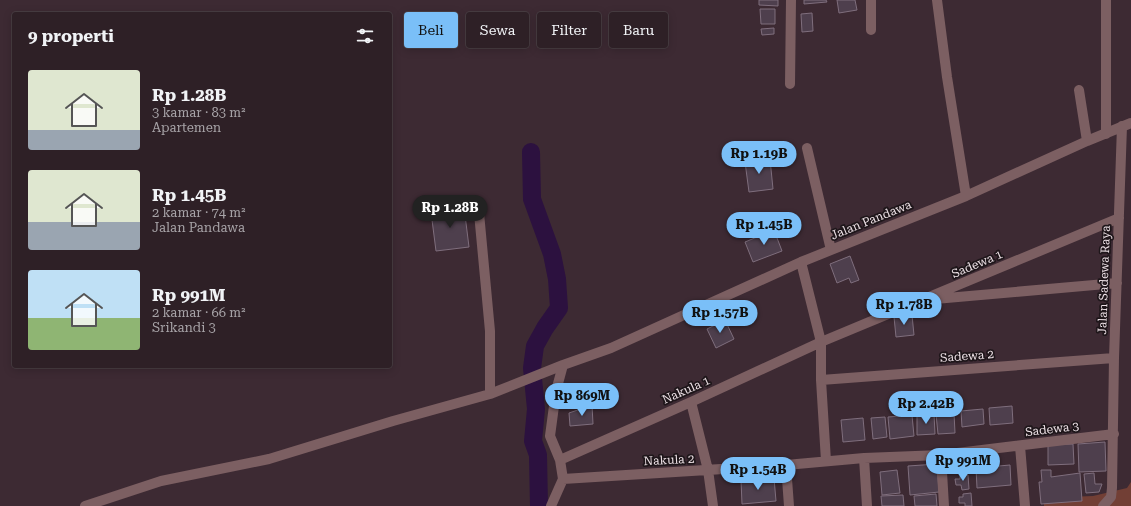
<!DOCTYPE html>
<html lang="id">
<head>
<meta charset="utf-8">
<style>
	:root { --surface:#2e2026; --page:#36282e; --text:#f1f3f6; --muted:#a7a3a7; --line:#493e43; --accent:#7abff8 }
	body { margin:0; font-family:"Roboto Serif",serif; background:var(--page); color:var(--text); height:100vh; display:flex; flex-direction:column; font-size:15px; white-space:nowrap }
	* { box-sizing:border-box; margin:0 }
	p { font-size:13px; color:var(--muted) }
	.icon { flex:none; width:22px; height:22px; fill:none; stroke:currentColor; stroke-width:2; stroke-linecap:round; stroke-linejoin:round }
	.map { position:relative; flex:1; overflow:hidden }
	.side { position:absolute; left:12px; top:12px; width:380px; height:356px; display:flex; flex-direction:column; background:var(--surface); border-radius:4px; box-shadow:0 2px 10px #0003,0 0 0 1px var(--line) }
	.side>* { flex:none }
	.top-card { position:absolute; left:404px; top:12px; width:380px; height:36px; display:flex; gap:8px }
	.price { position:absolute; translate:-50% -34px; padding:0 9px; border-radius:14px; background:var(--accent); color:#111; font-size:13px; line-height:26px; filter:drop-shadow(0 1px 2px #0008) }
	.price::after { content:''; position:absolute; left:50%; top:24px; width:12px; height:9px; margin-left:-6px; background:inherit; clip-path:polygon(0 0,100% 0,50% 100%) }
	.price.on { background:#222; color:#fff }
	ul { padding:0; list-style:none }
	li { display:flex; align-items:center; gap:12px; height:100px; padding:0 16px }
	li span { display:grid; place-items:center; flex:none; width:112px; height:80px; border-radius:4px; color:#555 }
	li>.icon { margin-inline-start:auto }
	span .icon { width:48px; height:48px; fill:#fffc; stroke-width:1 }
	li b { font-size:17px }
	h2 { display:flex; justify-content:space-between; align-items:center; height:48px; padding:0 16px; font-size:17px }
	.tag { padding:0 14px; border-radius:4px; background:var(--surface); box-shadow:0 2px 10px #0003,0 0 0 1px var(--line); font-size:14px; line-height:36px }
	.tag.on { background:var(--accent); color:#111 }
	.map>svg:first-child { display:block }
	.green { fill:#723f35 }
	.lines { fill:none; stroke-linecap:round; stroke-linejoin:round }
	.canal { stroke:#2c113f; stroke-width:18 }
	.building { fill:#4e3f4d; stroke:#7f6e7d }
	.minor { stroke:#7c5f62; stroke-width:10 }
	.labels { text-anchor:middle; stroke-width:3.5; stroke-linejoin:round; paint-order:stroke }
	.street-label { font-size:12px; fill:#ede1e6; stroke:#1e161a }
</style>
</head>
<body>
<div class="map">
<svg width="1131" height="506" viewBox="0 0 1131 506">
	<rect width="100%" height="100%" fill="#3d2a33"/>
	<path class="green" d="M1131 482V506H1044V498L1093 496 1127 488Z"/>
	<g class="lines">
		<path class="canal" d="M531 152 532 199 552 254 557 279 559 308 545 328 535 346 532 368 536 409 533 441 538 455 539 506"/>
	</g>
	<path class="building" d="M759 0H778V6L759 5Z
		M804 0H826L827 2 804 4Z
		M837 0H855L857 10 839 13Z
		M760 9H775V24H761Z
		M812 13 813 31 802 32 801 14Z
		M774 28V34L762 35 761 29Z
		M770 159 773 189 749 192 745 162Z
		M464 207 469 247 436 251 431 212Z
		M774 230 782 251 753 262 745 242Z
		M850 256 859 280 851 283 849 278 837 283 830 264Z
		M912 315 914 335 896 337 894 317Z
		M725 320 734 339 716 348 707 329Z
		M592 405 593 424 570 426 569 413Z
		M1012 406 1013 423 990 425 989 408Z
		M983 409 984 424 962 427 961 411Z
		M954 413 955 433 938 434 936 414Z
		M934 414 935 434 917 435V415Z
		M912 415 914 436 890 439 888 417Z
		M885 417 887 437 873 439 871 418Z
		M863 418 865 440 843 442 841 420Z
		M1105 442 1106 471 1079 472 1078 444Z
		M1073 444 1074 464 1048 465V445Z
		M937 464 939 492 910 495 908 466Z
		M1010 465 1011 485 977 488 976 468Z
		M897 470 900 493 882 495 880 472Z
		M1041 470H1051V477L1080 473 1082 501 1041 504 1039 482H1042Z
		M1094 473 1095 484H1102L1099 492 1086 493 1084 474Z
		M968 475 969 489 962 490 961 485H956L955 479H960V476Z
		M774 478 776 501 742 504 741 480Z
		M971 493 972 506H965V503H959V497H963V494Z
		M936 494 937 506H915L914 496Z
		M903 495 904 506H882L881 496Z"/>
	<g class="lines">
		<path class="minor" d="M871 0V30
			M937 0 947 77 966 196
			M790 84 791 0
			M1079 90 1087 141
			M1106 134V0
			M807 148 831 250
			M479 213 490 331V394
			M801 262 821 342V380L826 461
			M935 299 1117 283
			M821 380 1114 358
			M691 402 708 470 713 506
			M1020 446 1025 506
			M941 455 944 506
			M864 458 867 506
			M560 460 691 402 821 342 1119 218
			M786 465 789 506
			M563 479 786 465 864 458 941 455 1114 434
			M85 506 161 481 269 459 393 421 490 394 563 365 611 348 801 262 966 196 1087 141 1131 123
			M551 506 563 479 560 460 550 436 556 391 563 365
			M1103 506 1111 497 1112 488 1114 358 1122 126"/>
	</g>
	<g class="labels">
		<g class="street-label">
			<text transform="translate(871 220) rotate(-22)" y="4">Jalan Pandawa</text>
			<text transform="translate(977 264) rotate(-23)" y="4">Sadewa 1</text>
			<text transform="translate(1104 280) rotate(-88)" y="4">Jalan Sadewa Raya</text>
			<text transform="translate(967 356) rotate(-4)" y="4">Sadewa 2</text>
			<text transform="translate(686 390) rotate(-24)" y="4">Nakula 1</text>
			<text transform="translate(1052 429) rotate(-7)" y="4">Sadewa 3</text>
			<text transform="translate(669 460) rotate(-3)" y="4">Nakula 2</text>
		</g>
	</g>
</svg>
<b class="price" style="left:759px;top:175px">Rp 1.19B</b>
<b class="price on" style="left:450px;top:229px">Rp 1.28B</b>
<b class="price" style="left:764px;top:246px">Rp 1.45B</b>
<b class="price" style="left:904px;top:326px">Rp 1.78B</b>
<b class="price" style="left:720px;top:334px">Rp 1.57B</b>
<b class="price" style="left:582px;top:417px">Rp 869M</b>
<b class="price" style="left:926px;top:425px">Rp 2.42B</b>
<b class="price" style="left:963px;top:482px">Rp 991M</b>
<b class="price" style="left:758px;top:491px">Rp 1.54B</b>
<div class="top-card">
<a class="tag on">Beli</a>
<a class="tag">Sewa</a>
<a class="tag">Filter</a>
<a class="tag">Baru</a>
</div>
<section class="side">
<h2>9 properti<svg class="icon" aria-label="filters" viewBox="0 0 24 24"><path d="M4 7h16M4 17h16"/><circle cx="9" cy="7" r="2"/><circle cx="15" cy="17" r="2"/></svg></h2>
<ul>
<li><span style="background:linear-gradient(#dfe7d0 75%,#9aa5b1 0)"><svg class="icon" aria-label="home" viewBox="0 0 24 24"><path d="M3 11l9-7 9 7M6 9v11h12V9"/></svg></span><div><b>Rp 1.28B</b><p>3 kamar · 83 m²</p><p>Apartemen</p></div></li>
<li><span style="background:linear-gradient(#dfe7d0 65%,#9aa5b1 0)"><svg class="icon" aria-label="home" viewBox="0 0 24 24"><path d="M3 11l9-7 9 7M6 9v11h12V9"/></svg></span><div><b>Rp 1.45B</b><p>2 kamar · 74 m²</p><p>Jalan Pandawa</p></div></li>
<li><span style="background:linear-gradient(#bfe0f5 60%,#8fb573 0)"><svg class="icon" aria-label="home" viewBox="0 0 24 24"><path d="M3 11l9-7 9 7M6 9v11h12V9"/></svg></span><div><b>Rp 991M</b><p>2 kamar · 66 m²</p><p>Srikandi 3</p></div></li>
</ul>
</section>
</div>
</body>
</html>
